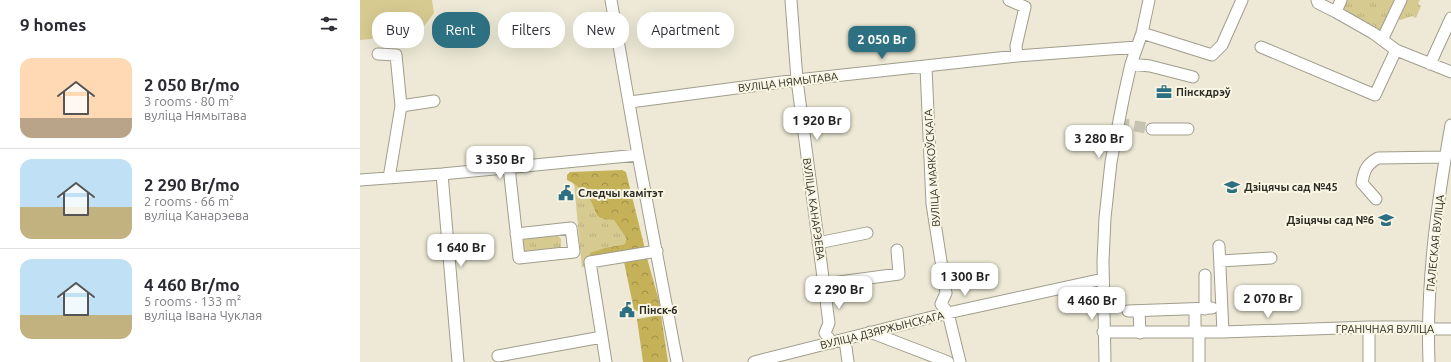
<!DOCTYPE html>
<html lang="en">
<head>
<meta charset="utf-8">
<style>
	:root { --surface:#fff; --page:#f7f7f7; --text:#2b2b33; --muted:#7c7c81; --line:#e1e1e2; --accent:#2d7081 }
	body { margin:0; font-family:Ubuntu,sans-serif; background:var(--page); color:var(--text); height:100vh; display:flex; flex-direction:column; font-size:15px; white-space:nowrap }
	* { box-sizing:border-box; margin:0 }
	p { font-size:13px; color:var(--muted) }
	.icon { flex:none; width:22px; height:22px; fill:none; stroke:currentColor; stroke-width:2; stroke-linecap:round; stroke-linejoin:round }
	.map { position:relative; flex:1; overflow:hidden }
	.side { display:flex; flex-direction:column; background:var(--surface); width:360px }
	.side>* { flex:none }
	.hud { position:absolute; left:12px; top:12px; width:380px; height:36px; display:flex; gap:8px }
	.price { position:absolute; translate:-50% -34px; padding:0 9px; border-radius:8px; background:#fff; color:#222; font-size:13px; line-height:26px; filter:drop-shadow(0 1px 2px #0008) }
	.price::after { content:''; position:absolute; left:50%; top:24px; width:12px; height:9px; margin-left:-6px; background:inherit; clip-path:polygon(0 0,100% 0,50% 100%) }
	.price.active { background:var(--accent); color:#fff }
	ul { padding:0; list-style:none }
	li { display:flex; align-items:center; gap:12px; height:100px; padding:0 20px }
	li+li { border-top:1px solid var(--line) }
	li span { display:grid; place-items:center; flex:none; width:112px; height:80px; border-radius:12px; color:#555 }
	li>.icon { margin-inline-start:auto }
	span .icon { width:48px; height:48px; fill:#fffc; stroke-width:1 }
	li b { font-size:17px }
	h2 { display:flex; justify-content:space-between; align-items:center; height:48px; padding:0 20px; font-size:17px }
	.pill { padding:0 14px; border-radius:16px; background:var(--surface); box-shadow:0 4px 16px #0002; font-size:14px; line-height:36px }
	.pill.active { background:var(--accent); color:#fff }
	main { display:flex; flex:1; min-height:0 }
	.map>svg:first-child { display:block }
	.grass { fill:url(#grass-tufts) }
	.forest { fill:url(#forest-crowns) }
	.park { fill:#d7ca91 }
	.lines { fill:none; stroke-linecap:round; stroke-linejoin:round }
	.minor-tunnel { stroke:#c6c3b2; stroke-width:11; stroke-dasharray:11 5.5; stroke-linecap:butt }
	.minor-casing { stroke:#a09d8c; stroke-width:13 }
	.minor { stroke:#fff; stroke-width:11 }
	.labels { text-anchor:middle; stroke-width:4; stroke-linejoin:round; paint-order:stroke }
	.street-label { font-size:11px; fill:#2c2b24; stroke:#faf6e4 }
	.poi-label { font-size:11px; font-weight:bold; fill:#2c2b24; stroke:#faf6e4; text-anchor:start }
</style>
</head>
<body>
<main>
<section class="side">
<h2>9 homes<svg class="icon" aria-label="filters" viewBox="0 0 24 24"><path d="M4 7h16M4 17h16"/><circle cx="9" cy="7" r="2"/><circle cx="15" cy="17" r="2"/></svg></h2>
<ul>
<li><span style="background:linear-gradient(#ffd9b3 75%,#b9a48a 0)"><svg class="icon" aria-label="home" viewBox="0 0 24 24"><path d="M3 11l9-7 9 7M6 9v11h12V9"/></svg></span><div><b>2 050 Br/mo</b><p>3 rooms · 80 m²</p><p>вуліца Нямытава</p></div></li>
<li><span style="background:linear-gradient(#bfe0f5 60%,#c2b280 0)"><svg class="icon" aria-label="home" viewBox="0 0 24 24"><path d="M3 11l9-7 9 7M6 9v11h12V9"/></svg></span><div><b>2 290 Br/mo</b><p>2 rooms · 66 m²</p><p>вуліца Канарэева</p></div></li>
<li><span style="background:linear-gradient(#bfe0f5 70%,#c2b280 0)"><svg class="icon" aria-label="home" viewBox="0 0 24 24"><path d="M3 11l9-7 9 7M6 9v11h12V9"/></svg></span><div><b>4 460 Br/mo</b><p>5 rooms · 133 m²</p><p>вуліца Івана Чуклая</p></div></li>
</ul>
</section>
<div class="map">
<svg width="1091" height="362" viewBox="0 0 1091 362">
	<defs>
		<pattern id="grass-tufts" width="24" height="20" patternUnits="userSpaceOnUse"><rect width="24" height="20" fill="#d7ca91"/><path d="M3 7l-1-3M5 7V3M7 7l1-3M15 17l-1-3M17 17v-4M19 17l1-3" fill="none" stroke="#b9ae7d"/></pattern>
		<pattern id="forest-crowns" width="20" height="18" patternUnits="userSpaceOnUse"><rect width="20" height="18" fill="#c5b158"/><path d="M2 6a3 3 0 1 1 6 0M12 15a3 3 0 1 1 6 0" fill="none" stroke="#a09049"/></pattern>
	</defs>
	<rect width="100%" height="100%" fill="#ede9d6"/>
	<path class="grass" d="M987 0H1038L1020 33 1015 30V26L985 13 984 6Z
		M1045 0H1060L1058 4 1061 6 1056 18 1052 16 1041 20 1037 19Z
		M214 183C218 188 224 192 228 197 240 211 227 219 254 220L266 238 265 244C243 248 237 250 222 268Z
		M197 235 201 239V248L160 256 159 238Z"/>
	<path class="forest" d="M262 170 266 172 285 249 231 258 230 253 245 248 265 244 266 238 254 220C230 219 239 213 229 198 224 191 214 183 207 180V175L210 172Z
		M287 258 301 308 276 311 274 310 264 262Z
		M301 315 308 362H283L277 319Z"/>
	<path class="park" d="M0 0H72L74 13 58 34 0 40Z"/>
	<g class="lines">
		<path class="minor-tunnel" d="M758 123 792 129"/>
		<defs>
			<path id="minor" d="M251 0 278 155 317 362
				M431 0 437 80 469 323 465 333 472 343
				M649 0 665 7 656 46 657 56
				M957 0 958 3 976 12
				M981 0 976 12 1013 33 1036 50 1091 72
				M782 33 852 55 862 45 882 0
				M1022 40 1041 0
				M901 47 1015 95 1036 50
				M18 54 36 55 41 106
				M771 64 790 66 833 77
				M1070 64 1091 18
				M566 67 572 204 586 293 581 304 588 313 600 362
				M270 102 437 80 657 56 777 47
				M792 129H828
				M149 167 159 258 214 252 211 228 156 234
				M82 174 98 362
				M29 178 41 106 74 101
				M0 180 82 174 278 155
				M1016 199 1002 183C1004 170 1007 164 1018 158L1085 157
				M458 243 507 233
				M859 246 863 332
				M860 261 911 258
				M464 284 539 274 537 250
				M835 309V332
				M845 309V275
				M768 311 852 308
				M779 311 780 333
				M510 332 588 362
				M743 332H863L1009 327H1059L1067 329H1091
				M839 332V362
				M485 340 488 362
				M138 356 242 337
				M246 362 230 262 297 251
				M394 362 588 313 743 279
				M745 362 743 261 745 218 751 162 764 95 771 64 782 33 789 0
				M1009 362V327
				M1069 362C1066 283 1077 203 1091 125"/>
		</defs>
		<use href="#minor" class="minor-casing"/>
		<use href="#minor" class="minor"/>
	</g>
	<defs>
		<symbol id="office-bare" viewBox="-9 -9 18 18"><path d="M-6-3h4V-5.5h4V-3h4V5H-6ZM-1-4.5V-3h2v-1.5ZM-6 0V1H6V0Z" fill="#2d7081" stroke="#faf6e4" stroke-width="2.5" paint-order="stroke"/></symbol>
		<symbol id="school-bare" viewBox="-9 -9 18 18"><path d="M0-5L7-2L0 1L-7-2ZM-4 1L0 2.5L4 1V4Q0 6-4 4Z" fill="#2d7081" stroke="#faf6e4" stroke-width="2.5" paint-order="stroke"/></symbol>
		<symbol id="civic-bare" viewBox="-9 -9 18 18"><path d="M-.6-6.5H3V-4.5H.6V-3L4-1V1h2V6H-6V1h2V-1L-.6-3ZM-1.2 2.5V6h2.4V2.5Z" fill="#2d7081" stroke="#faf6e4" stroke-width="2.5" paint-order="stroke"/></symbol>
	</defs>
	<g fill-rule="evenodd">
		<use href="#office-bare" x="793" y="81" width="22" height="22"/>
		<use href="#school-bare" x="861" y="176" width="22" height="22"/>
		<use href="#civic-bare" x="195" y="182" width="22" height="22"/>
		<use href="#school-bare" x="1015" y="209" width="22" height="22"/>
		<use href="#civic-bare" x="256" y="299" width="22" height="22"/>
	</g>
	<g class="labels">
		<g class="street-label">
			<text transform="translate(428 82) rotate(-7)" y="4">ВУЛІЦА НЯМЫТАВА</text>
			<text transform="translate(572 168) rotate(-94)" y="4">ВУЛІЦА МАЯКОЎСКАГА</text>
			<text transform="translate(454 209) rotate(82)" y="4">ВУЛІЦА КАНАРЭЕВА</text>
			<text transform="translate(1075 243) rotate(-84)" y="4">ПАЛЕСКАЯ ВУЛІЦА</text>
			<text x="1025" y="333">ГРАНІЧНАЯ ВУЛІЦА</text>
			<text transform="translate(522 330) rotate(-14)" y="4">ВУЛІЦА ДЗЯРЖЫНСКАГА</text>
		</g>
		<g class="poi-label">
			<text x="816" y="96">Пінскдрэў</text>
			<text x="884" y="191">Дзіцячы сад №45</text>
			<text x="218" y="197">Следчы камітэт</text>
			<text x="1014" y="224" text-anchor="end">Дзіцячы сад №6</text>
			<text x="279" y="314">Пінск-6</text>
		</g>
	</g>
</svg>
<b class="price active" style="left:522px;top:60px">2 050 Br</b>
<b class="price" style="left:457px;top:141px">1 920 Br</b>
<b class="price" style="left:739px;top:159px">3 280 Br</b>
<b class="price" style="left:140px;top:180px">3 350 Br</b>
<b class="price" style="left:101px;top:268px">1 640 Br</b>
<b class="price" style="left:605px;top:297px">1 300 Br</b>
<b class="price" style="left:479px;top:310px">2 290 Br</b>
<b class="price" style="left:908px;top:319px">2 070 Br</b>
<b class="price" style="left:732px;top:321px">4 460 Br</b>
<div class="hud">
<a class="pill">Buy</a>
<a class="pill active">Rent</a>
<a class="pill">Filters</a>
<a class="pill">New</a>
<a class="pill">Apartment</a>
</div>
</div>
</main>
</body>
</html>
